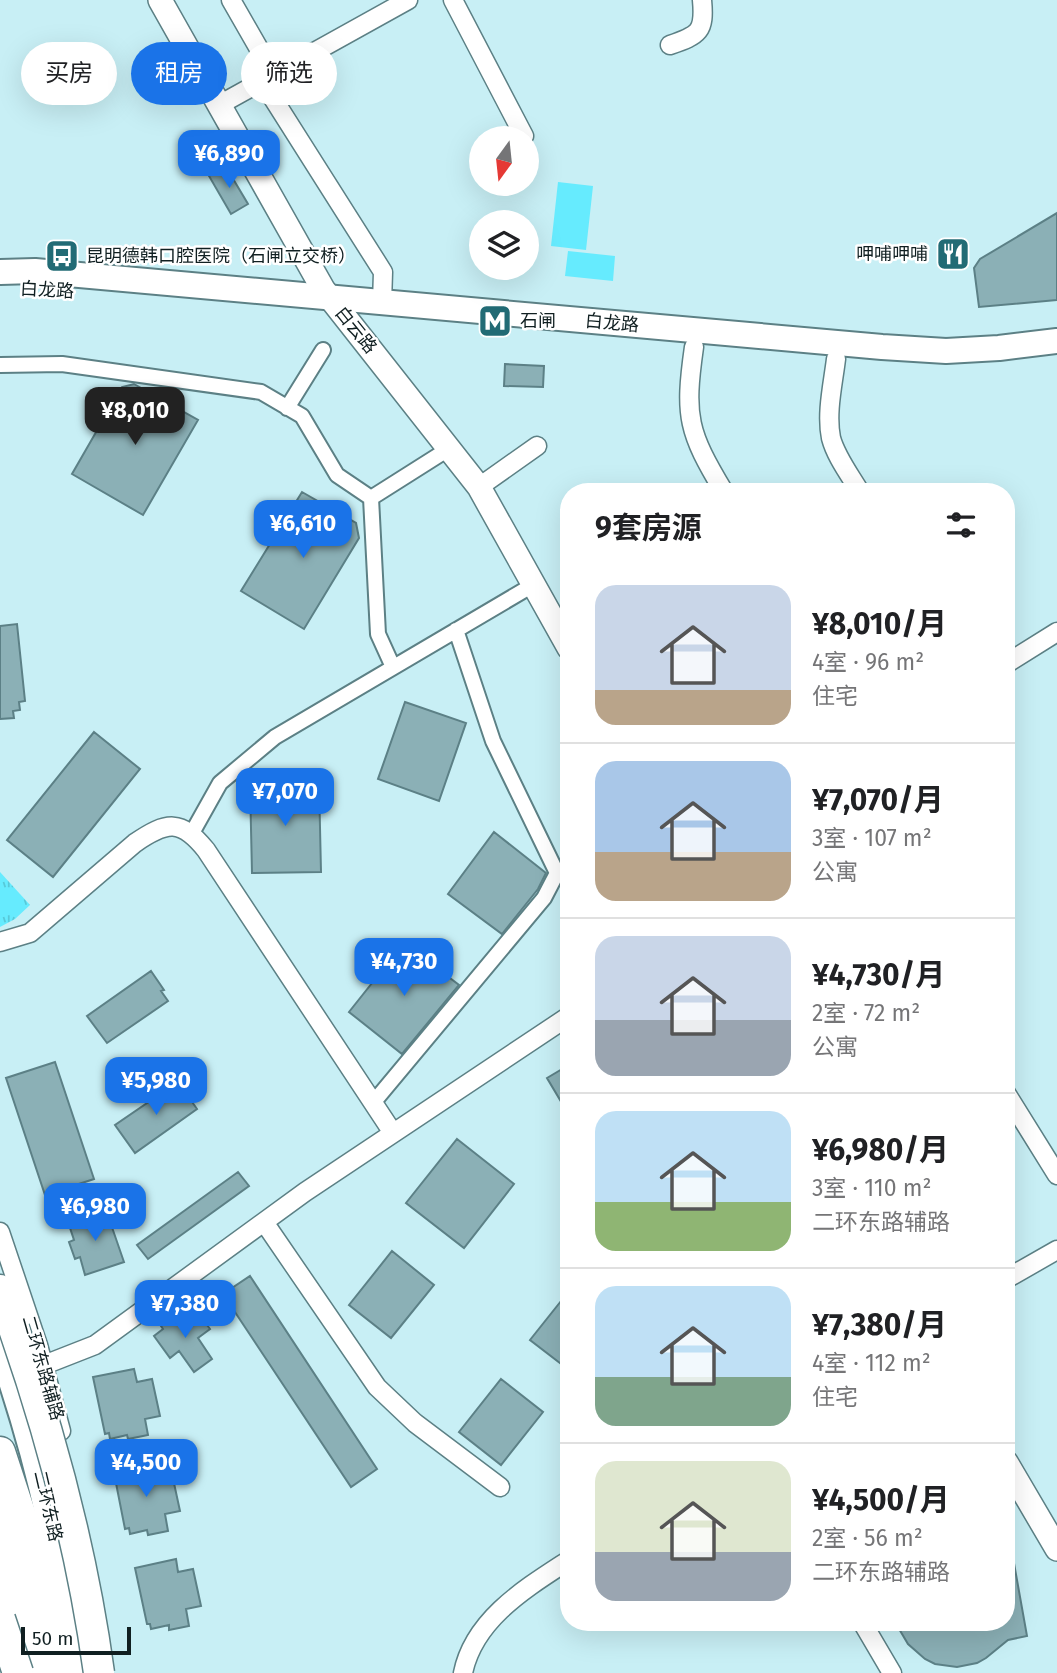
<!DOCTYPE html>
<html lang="zh">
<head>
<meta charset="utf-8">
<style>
	:root { --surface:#fff; --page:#f6f6f6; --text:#202124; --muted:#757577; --line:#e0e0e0; --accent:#1a73e8 }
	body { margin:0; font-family:"Fira Sans","Noto Sans SC",sans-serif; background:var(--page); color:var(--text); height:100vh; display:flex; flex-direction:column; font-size:26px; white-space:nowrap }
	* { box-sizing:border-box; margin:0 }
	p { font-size:23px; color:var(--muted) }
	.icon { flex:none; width:38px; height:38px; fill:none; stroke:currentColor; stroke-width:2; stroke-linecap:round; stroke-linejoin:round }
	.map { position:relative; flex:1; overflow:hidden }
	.side { position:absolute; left:560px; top:483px; width:455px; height:1148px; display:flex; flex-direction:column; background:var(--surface); border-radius:28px; box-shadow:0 7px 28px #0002 }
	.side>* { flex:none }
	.hud { position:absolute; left:21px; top:42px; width:434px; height:63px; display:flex; gap:14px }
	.needle { width:46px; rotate:195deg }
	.tools { position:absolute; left:469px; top:126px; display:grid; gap:14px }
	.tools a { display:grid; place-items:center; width:70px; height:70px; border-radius:50%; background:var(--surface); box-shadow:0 7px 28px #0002; font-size:35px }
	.scale { position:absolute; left:21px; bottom:18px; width:110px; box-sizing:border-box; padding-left:7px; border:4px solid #101f21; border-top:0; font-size:19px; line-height:24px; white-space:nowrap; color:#101f21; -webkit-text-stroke:5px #fff; paint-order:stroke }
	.price { position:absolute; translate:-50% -60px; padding:0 16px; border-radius:14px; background:var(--accent); color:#fff; font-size:23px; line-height:46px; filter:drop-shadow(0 2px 4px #0008) }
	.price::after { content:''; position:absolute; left:50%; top:42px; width:21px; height:16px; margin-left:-10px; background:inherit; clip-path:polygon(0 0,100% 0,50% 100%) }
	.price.on { background:#222; color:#fff }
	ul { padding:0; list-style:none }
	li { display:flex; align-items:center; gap:21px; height:175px; padding:0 35px }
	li+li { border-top:2px solid var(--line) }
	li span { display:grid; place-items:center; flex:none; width:196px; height:140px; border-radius:21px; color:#555 }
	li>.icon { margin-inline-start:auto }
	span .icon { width:84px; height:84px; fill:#fffc; stroke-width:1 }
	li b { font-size:30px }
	h2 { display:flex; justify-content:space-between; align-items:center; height:84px; padding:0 35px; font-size:30px }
	.chip { padding:0 24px; border-radius:32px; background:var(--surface); box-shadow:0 7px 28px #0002; font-size:24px; line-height:63px }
	.chip.on { background:var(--accent); color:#fff }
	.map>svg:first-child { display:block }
	.park { fill:url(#park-tufts) }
	.garden { fill:#66ebfe }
	.building { fill:#8bb0b6; stroke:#5c8086; stroke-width:2 }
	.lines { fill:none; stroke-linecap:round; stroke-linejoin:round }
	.pedestrian-casing { stroke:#5c8085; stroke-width:18 }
	.minor-casing { stroke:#5c8085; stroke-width:21 }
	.tertiary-casing { stroke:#5c8085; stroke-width:26 }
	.secondary-casing { stroke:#5c8085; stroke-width:28 }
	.primary-casing { stroke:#5c8085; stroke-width:32 }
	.trunk-casing { stroke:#5c8085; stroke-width:33 }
	.pedestrian { stroke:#fff; stroke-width:14 }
	.minor { stroke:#fff; stroke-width:18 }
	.tertiary { stroke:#fff; stroke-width:23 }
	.secondary { stroke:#fff; stroke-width:24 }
	.primary { stroke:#fff; stroke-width:28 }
	.trunk { stroke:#fff; stroke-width:30 }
	.trunk-bridge-casing { stroke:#5c8085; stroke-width:33; stroke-linecap:butt }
	.trunk-bridge { stroke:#fff; stroke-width:30 }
	.labels { text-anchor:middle; stroke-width:5; stroke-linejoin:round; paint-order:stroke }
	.poi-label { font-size:18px; fill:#101f21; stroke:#fff; text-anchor:start }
	.street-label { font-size:18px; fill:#101f21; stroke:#fff }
</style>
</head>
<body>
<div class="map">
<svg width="1057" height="1673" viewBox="0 0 1057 1673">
	<defs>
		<pattern id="park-tufts" width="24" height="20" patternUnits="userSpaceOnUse" patternTransform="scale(1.75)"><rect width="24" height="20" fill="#66ebfe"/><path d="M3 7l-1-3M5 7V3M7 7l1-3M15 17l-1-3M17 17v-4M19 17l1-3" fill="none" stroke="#57c9d9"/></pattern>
	</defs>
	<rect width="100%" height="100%" fill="#c8eff5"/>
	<path class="park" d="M0 872 30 905 15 919 0 927Z"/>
	<path class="garden" d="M558 182 593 186 586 250 551 246Z
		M568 251 615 256 613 281 565 276Z"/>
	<path class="building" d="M226 167 248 204 231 214 209 176Z
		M1057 213V300L979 307 974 268 980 259Z
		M505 364 544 366 543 387 504 386Z
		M134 384 198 420 143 515 72 474 122 387Z
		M302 492 356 523 359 538 304 629 241 591Z
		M17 624 25 701 19 702 20 710 13 711 14 718 0 719V626Z
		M405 702 466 723 439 801 378 779Z
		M94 732 140 769 53 877 7 840Z
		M319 783 321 872 252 873 250 784Z
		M494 832 546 873 538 889 502 934 448 894Z
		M404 943 459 985 402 1054 349 1012Z
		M151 971 164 990 161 991 168 1001 107 1043 87 1016Z
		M55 1062 94 1179 45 1195 6 1078Z
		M569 1065V1115L547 1078Z
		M178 1082 197 1109 135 1153 115 1125Z
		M457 1139 514 1184 464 1248 406 1203Z
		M238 1172 249 1186 148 1259 137 1245Z
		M106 1210 124 1262 85 1275 80 1257 75 1259 69 1242 74 1240 68 1222Z
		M392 1251 434 1285 391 1338 349 1305Z
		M250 1276 377 1469 351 1487 223 1294Z
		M569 1291V1370L530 1340Z
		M180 1313 186 1321 198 1313 210 1329 198 1338 212 1359 194 1372 179 1351 170 1358 154 1336 163 1329 161 1326Z
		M134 1369 137 1382 152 1379 160 1416 145 1419 148 1435 128 1439 127 1435 110 1439 109 1433 105 1434 93 1377Z
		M501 1379 543 1412 501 1465 459 1432Z
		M154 1464 157 1477 172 1474 180 1511 165 1514 168 1531 148 1535 147 1530 130 1534 129 1528 125 1529 114 1473Z
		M1012 1552 1027 1636 1008 1640 986 1658 977 1663 957 1667 935 1664 925 1659 908 1644 895 1622H1006V1553Z
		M176 1559 178 1572 193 1569 201 1606 186 1609 189 1626 169 1630V1625L151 1629 150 1624H147L135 1568Z"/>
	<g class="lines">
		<defs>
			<path id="pedestrian" d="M0 365 62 364 261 392 302 416 337 475 371 498 378 634 393 667
				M287 408 323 350
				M371 498 450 448
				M192 833 220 783 275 737 533 585
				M373 1103 544 898 557 873 493 741 456 630"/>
			<path id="minor" d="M231 0 274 75
				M453 0 524 136
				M670 45C699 35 705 32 702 0
				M262 81 383 272 382 303
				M219 105 408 0
				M694 347C684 417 688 432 724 492
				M836 359C833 384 826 413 831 438 836 457 850 475 860 492
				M479 487 537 446
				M1006 664 1057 632
				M0 942 30 933 135 843C167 821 181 819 206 850L393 1133
				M1006 1093 1057 1175
				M264 1222 377 1387 415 1423 500 1487
				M0 1232 38 1345 61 1431
				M1006 1279 1057 1250
				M44 1365 95 1345 305 1192 569 1016
				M862 1622 892 1673
				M463 1673C474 1619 526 1588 569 1560"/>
			<path id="tertiary" d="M160 0 323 289 479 487 569 648
				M1006 1462 1057 1549"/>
			<path id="secondary" d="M0 272 35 271 882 347 946 351 999 348 1057 341"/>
			<path id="primary" d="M0 1343C37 1447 62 1553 75 1663
				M5 1499 13 1542 47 1673"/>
			<path id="trunk" d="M0 1290 14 1329
				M0 1452 41 1577 69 1673
				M0 1561 25 1656"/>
		</defs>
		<use href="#pedestrian" class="pedestrian-casing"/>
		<use href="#minor" class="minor-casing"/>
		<use href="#tertiary" class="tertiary-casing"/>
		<use href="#secondary" class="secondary-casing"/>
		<use href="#primary" class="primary-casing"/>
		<use href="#trunk" class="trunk-casing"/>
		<use href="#pedestrian" class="pedestrian"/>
		<use href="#minor" class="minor"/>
		<use href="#tertiary" class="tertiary"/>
		<use href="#secondary" class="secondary"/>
		<use href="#primary" class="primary"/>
		<use href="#trunk" class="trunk"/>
		<defs>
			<path id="trunk-bridge" d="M14 1329C53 1441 83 1556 99 1673
				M0 1619 18 1673"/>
		</defs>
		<use href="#trunk-bridge" class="trunk-bridge-casing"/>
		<use href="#trunk-bridge" class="trunk-bridge"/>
	</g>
	<defs>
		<symbol id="restaurant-square" viewBox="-11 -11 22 22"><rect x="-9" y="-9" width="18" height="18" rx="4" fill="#226b75" stroke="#fff"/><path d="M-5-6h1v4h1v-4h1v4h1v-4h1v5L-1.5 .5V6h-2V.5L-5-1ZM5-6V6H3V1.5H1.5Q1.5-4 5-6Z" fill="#fff"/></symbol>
		<symbol id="bus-square" viewBox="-11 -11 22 22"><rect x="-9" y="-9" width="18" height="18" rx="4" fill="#226b75" stroke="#fff"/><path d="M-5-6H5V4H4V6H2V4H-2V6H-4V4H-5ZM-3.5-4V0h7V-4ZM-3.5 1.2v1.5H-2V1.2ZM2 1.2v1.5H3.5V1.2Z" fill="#fff"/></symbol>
		<symbol id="metro-square" viewBox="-11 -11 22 22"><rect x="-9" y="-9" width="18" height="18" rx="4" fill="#226b75" stroke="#fff"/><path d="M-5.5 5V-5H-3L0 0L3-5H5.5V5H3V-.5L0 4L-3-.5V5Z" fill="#fff"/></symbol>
	</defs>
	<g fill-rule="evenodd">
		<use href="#restaurant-square" x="934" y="235" width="38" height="38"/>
		<use href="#bus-square" x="43" y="237" width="38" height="38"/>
		<use href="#metro-square" x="476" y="302" width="38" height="38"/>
	</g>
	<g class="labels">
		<g class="poi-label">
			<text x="928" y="260" text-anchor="end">呷哺呷哺</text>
			<text x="86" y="262">昆明德韩口腔医院（石闸立交桥）</text>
			<text x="520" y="327">石闸</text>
		</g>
		<g class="street-label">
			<text transform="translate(47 290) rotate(3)" y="6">白龙路</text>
			<text transform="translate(612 323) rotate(5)" y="6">白龙路</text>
			<text transform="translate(356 330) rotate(51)" y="6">白云路</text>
			<text transform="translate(43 1368) rotate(74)" y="6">二环东路辅路</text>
			<text transform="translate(48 1506) rotate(77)" y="6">二环东路</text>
		</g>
	</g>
</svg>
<div class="tools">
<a><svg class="needle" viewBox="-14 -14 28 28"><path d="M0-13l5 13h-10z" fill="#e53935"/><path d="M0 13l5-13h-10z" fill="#757577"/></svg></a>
<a><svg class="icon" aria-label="layers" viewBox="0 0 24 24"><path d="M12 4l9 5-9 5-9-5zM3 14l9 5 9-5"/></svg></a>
</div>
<div class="scale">50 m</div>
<b class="price" style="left:229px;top:190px">¥6,890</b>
<b class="price on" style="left:135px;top:447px">¥8,010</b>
<b class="price" style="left:303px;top:560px">¥6,610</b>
<b class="price" style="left:285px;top:828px">¥7,070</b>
<b class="price" style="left:404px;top:998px">¥4,730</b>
<b class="price" style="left:156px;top:1117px">¥5,980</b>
<b class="price" style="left:95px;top:1243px">¥6,980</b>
<b class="price" style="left:185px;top:1340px">¥7,380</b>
<b class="price" style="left:146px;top:1499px">¥4,500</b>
<div class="hud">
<a class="chip">买房</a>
<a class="chip on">租房</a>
<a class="chip">筛选</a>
</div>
<section class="side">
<h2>9套房源<svg class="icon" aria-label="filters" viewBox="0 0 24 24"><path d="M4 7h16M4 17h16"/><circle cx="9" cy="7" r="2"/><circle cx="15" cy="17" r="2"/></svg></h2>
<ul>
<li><span style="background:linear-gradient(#c9d6e8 75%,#b9a48a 0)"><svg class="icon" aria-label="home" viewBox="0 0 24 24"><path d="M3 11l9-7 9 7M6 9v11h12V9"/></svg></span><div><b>¥8,010/月</b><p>4室 · 96 m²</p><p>住宅</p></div></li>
<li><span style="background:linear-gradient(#a9c7e8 65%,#b9a48a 0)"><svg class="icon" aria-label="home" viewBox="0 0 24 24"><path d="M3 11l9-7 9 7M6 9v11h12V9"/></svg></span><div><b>¥7,070/月</b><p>3室 · 107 m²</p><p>公寓</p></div></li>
<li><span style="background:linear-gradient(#c9d6e8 60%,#9aa5b1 0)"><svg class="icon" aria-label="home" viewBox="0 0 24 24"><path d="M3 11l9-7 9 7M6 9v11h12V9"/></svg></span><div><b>¥4,730/月</b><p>2室 · 72 m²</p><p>公寓</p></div></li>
<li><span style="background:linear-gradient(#bfe0f5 65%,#8fb573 0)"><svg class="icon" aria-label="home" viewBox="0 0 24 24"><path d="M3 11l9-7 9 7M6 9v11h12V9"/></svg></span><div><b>¥6,980/月</b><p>3室 · 110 m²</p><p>二环东路辅路</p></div></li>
<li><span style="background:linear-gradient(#bfe0f5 65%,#7fa58c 0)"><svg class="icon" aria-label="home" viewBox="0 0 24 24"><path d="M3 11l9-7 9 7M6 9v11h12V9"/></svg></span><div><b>¥7,380/月</b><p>4室 · 112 m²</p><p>住宅</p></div></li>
<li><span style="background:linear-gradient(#dfe7d0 65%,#9aa5b1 0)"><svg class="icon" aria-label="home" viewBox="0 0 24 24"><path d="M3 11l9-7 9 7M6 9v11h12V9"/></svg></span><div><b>¥4,500/月</b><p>2室 · 56 m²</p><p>二环东路辅路</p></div></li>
</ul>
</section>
</div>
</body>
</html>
